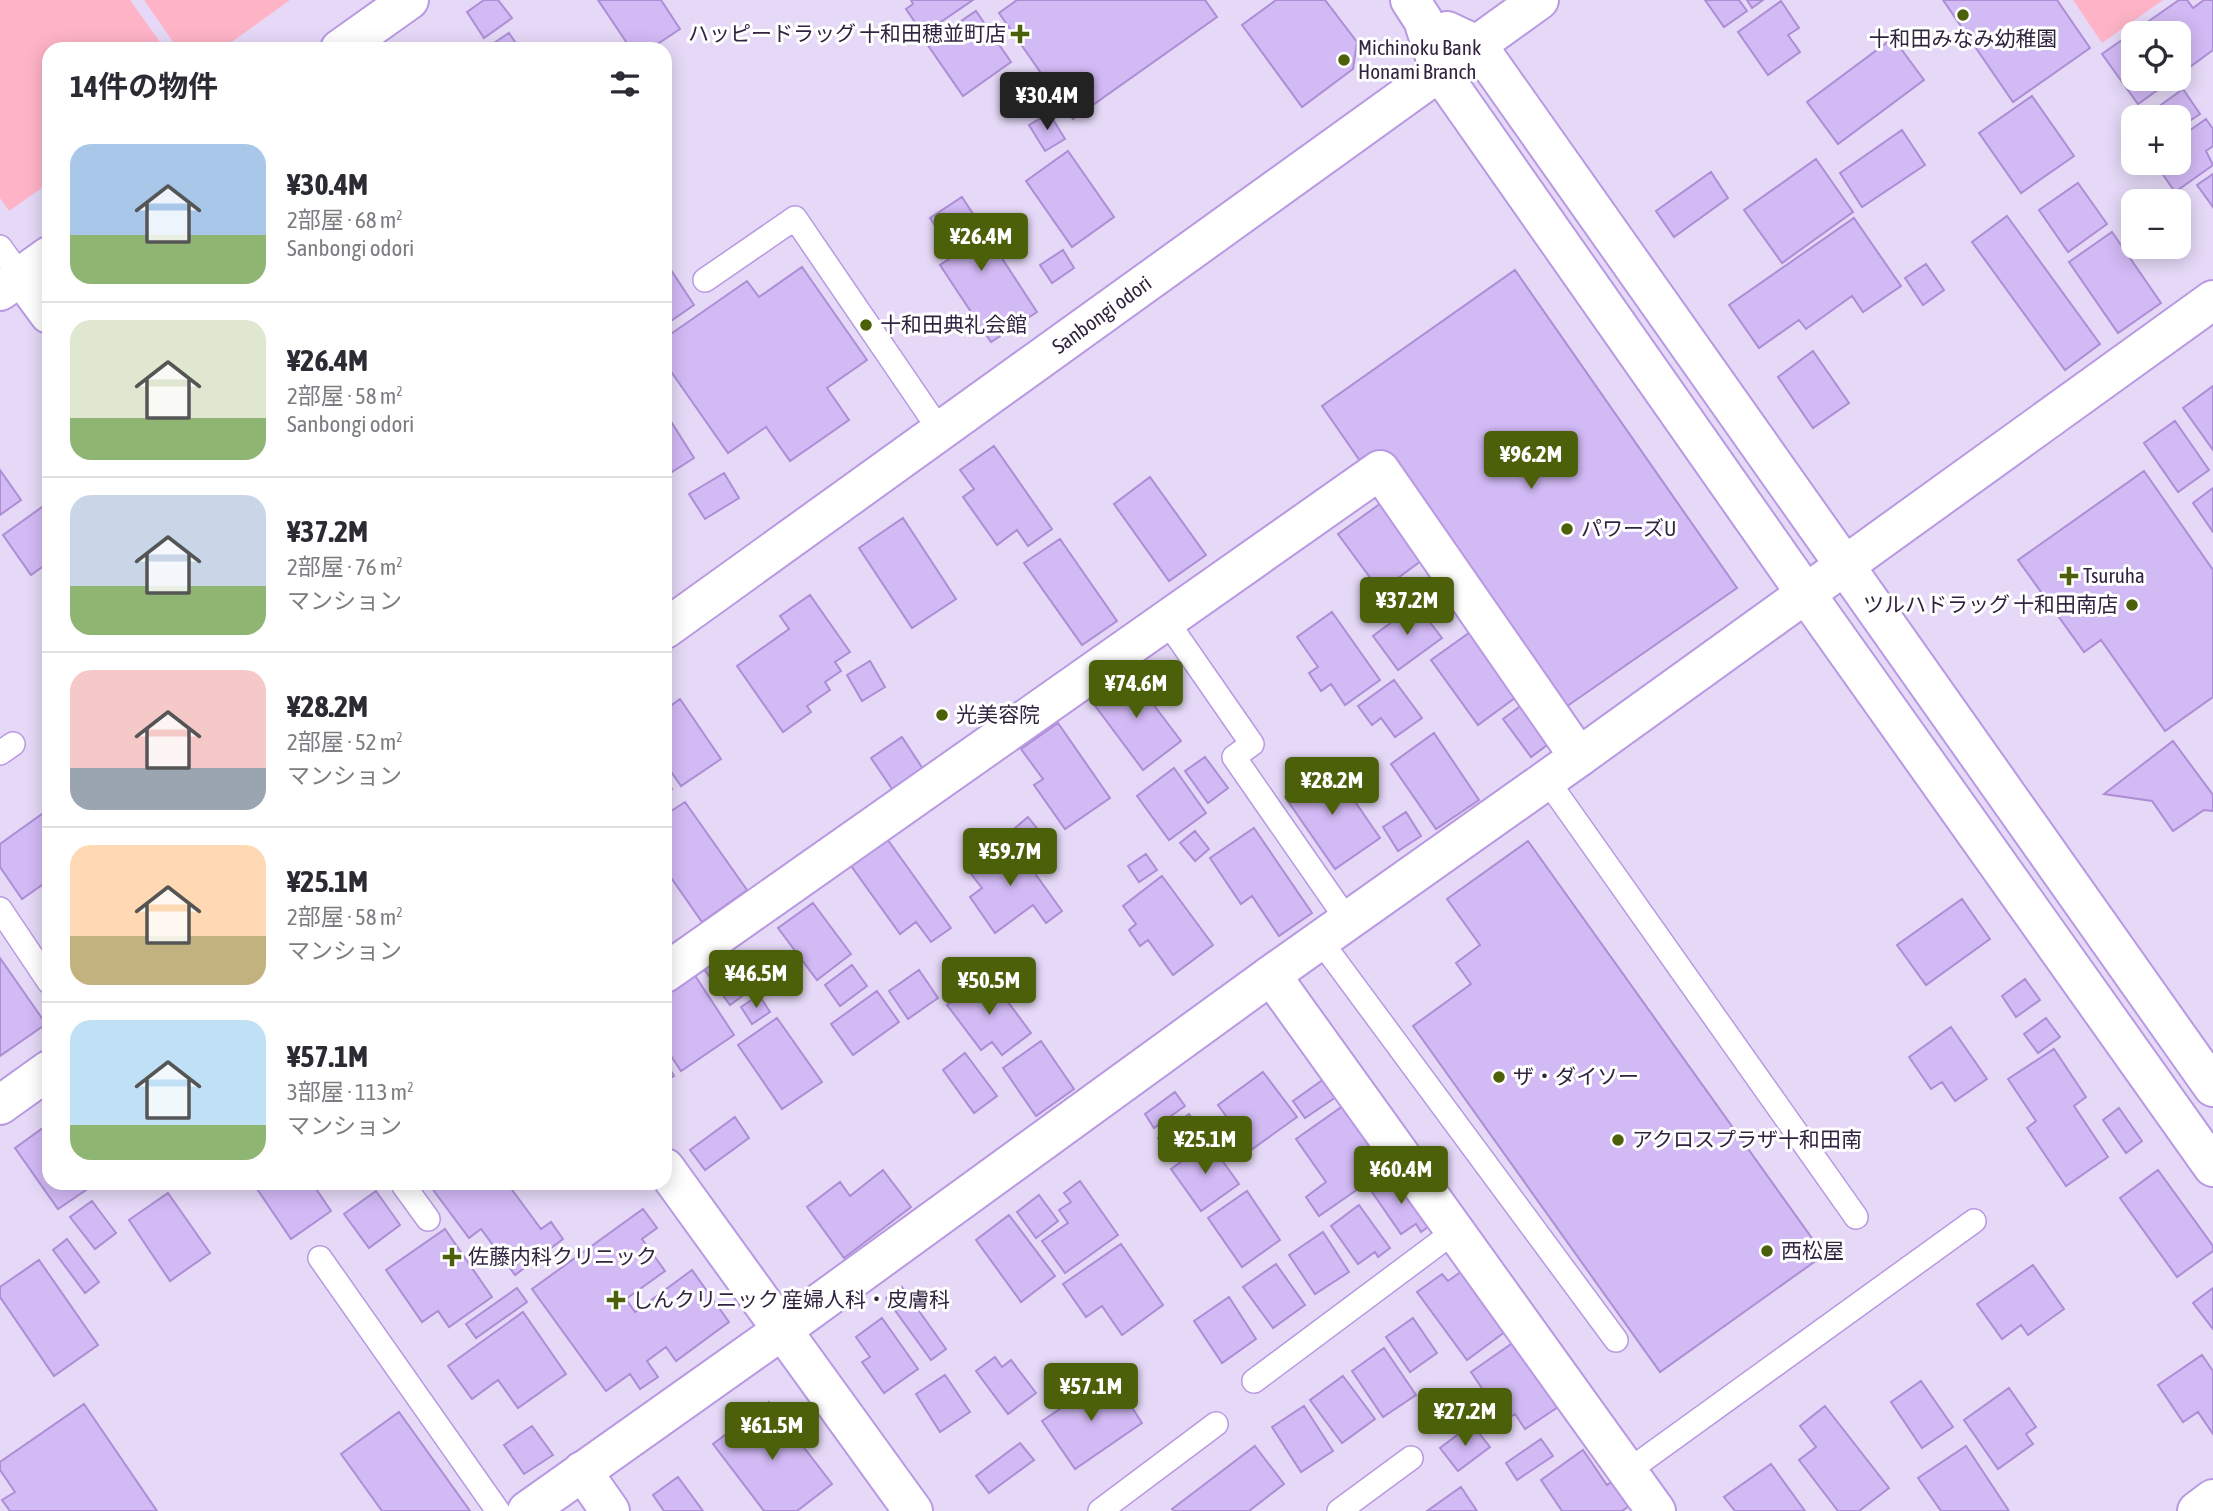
<!DOCTYPE html>
<html lang="ja">
<head>
<meta charset="utf-8">
<style>
	:root { --surface:#fff; --page:#f2f2f3; --text:#2b2b33; --muted:#7c7c81; --line:#e1e1e2; --accent:#4b6008 }
	body { margin:0; font-family:"Asap Condensed","Noto Sans JP",sans-serif; background:var(--page); color:var(--text); height:100vh; display:flex; flex-direction:column; font-size:26px; white-space:nowrap }
	* { box-sizing:border-box; margin:0 }
	p { font-size:23px; color:var(--muted) }
	.icon { flex:none; width:38px; height:38px; fill:none; stroke:currentColor; stroke-width:2; stroke-linecap:round; stroke-linejoin:round }
	.map { position:relative; flex:1; overflow:hidden }
	.side { position:absolute; left:42px; top:42px; width:630px; height:1148px; display:flex; flex-direction:column; background:var(--surface); border-radius:21px; box-shadow:0 4px 18px #0003 }
	.side>* { flex:none }
	.controls { position:absolute; left:2121px; top:21px; display:grid; gap:14px }
	.controls a { display:grid; place-items:center; width:70px; height:70px; border-radius:14px; background:var(--surface); box-shadow:0 4px 18px #0003; font-size:35px }
	.price { position:absolute; translate:-50% -60px; padding:0 16px; border-radius:7px; background:var(--accent); color:#fff; font-size:23px; line-height:46px; filter:drop-shadow(0 2px 4px #0008) }
	.price::after { content:''; position:absolute; left:50%; top:42px; width:21px; height:16px; margin-left:-10px; background:inherit; clip-path:polygon(0 0,100% 0,50% 100%) }
	.price.current { background:#222; color:#fff }
	ul { padding:0; list-style:none }
	li { display:flex; align-items:center; gap:21px; height:175px; padding:0 28px }
	li+li { border-top:2px solid var(--line) }
	li span { display:grid; place-items:center; flex:none; width:196px; height:140px; border-radius:21px; color:#555 }
	li>.icon { margin-inline-start:auto }
	span .icon { width:84px; height:84px; fill:#fffc; stroke-width:1 }
	li b { font-size:30px }
	h2 { display:flex; justify-content:space-between; align-items:center; height:84px; padding:0 28px; font-size:30px }
	.map>svg:first-child { display:block }
	.garden { fill:#feb4c6 }
	.building { fill:#d2baf5; stroke:#ad8ed6; stroke-width:2 }
	.lines { fill:none; stroke-linecap:round; stroke-linejoin:round }
	.service-casing { stroke:#b899e2; stroke-width:26 }
	.minor-casing { stroke:#b899e2; stroke-width:42 }
	.tertiary-casing { stroke:#b899e2; stroke-width:42 }
	.secondary-casing { stroke:#b899e2; stroke-width:42 }
	.service { stroke:#fff; stroke-width:23 }
	.minor { stroke:#fff; stroke-width:38 }
	.tertiary { stroke:#fff; stroke-width:38 }
	.secondary { stroke:#fff; stroke-width:38 }
	.poi-dot { fill:#4b6008; stroke:#fff; stroke-width:2.5 }
	.labels { text-anchor:middle; stroke-width:6; stroke-linejoin:round; paint-order:stroke }
	.poi-label { font-size:21px; fill:#312441; stroke:#fff; text-anchor:start }
	.street-label { font-size:21px; fill:#312441; stroke:#fff }
</style>
</head>
<body>
<div class="map">
<svg width="2213" height="1511" viewBox="0 0 2213 1511">
	<rect width="100%" height="100%" fill="#e5d9f7"/>
	<path class="garden" d="M0 0H130L165 49H49V183L9 211 0 198Z
		M144 0H290L222 49H178Z
		M2073 0H2163L2102 43Z"/>
	<path class="building" d="M484 0H498L512 18 484 38 467 12Z
		M598 0H661L680 29 650 49H631Z
		M911 0H973L923 34 906 9 913 4Z
		M1017 0H1205L1217 17 1073 119 999 13Z
		M1276 0H1325L1357 42 1353 69 1302 107 1242 25Z
		M1705 0H1739L1747 11 1724 27Z
		M1747 0H1763L1752 8Z
		M1943 0H2057L2090 48 2013 102Z
		M2179 0H2187L2193 8 2204 0H2213V50L2179 75V33H2133V79H2173L2138 104 2102 54Z
		M1781 1 1799 28 1788 35 1800 52 1768 75 1738 32Z
		M976 11 1011 62 963 96 927 44Z
		M509 33 520 49H485Z
		M1893 38 1924 80 1838 144 1807 102Z
		M2183 89 2200 114 2179 128V117H2165L2158 107Z
		M2032 96 2074 156 2021 193 1979 133Z
		M1049 113 1065 139 1045 151 1029 125Z
		M2206 119 2213 129V146L2206 151 2213 165 2175 192 2155 163H2179V138Z
		M1902 130 1925 165 1862 207 1840 173Z
		M1068 151 1114 217 1072 247 1026 181Z
		M1816 159 1853 212 1782 263 1744 210Z
		M1711 172 1728 198 1674 237 1656 211Z
		M2213 174V207L2197 185Z
		M2078 183 2107 224 2068 252 2039 210Z
		M962 197 1037 312 991 342 940 265 955 255 930 218Z
		M2007 216 2100 344 2065 370 1972 242Z
		M1854 218 1901 286 1863 312 1852 296 1806 329 1799 320 1759 348 1729 305Z
		M2112 232 2161 303 2118 333 2069 262Z
		M1063 250 1074 268 1052 283 1040 265Z
		M665 261 694 305 665 325Z
		M1926 264 1944 290 1923 305 1905 278Z
		M802 267 867 360 827 388 849 420 790 461 766 427 728 453 665 363V338L747 281 759 297Z
		M1515 270 1737 588 1563 709 1367 471 1322 406Z
		M1813 351 1849 403 1813 428 1778 377Z
		M2213 386V450L2183 408Z
		M665 412 694 458 672 472 665 463Z
		M2175 421 2209 470 2178 492 2144 443Z
		M994 446 1052 529 1028 546 1017 530 997 545 963 497 974 489 960 470Z
		M0 470 21 500 0 515Z
		M2144 471 2213 570V697L2165 731 2101 640 2084 652 2018 560Z
		M724 473 739 498 705 519 689 494Z
		M1150 477 1206 555 1169 581 1114 504Z
		M2213 488V532L2193 503Z
		M1384 501 1425 558 1380 591 1338 534Z
		M49 502V562L31 575 3 535Z
		M903 518 956 599 912 628 859 548Z
		M1060 539 1117 621 1082 645 1024 563Z
		M810 595 850 652 835 662 841 671 825 682 830 690 807 706 811 712 783 732 737 666 789 629 780 616Z
		M1416 604 1442 638 1398 670 1373 636Z
		M1332 612 1380 680 1345 705 1331 684 1321 691 1309 673 1318 667 1297 637Z
		M1476 628 1523 692 1478 725 1431 660Z
		M870 661 885 687 862 701 847 675Z
		M1128 671 1181 741 1143 770 1090 699Z
		M1394 680 1422 718 1395 737 1381 718 1372 725 1358 706Z
		M680 699 721 759 681 786 665 763V710Z
		M1530 699 1558 737 1531 757 1503 719Z
		M1058 723 1110 798 1065 829 1034 785 1043 779 1021 749Z
		M1434 733 1479 800 1436 829 1391 764Z
		M902 737 927 775 896 795 871 758Z
		M2173 741 2213 795V811L2204 810 2173 831 2152 801 2104 794Z
		M1205 757 1228 788 1208 803 1185 771Z
		M1330 765 1380 838 1335 869 1285 797Z
		M1174 768 1206 813 1169 840 1137 796Z
		M665 779 672 789 665 795Z
		M685 802 747 890 702 922 665 869V815Z
		M49 809V880L22 899 0 867V844Z
		M1406 812 1421 836 1398 851 1383 827Z
		M1028 817 1044 837 1031 848 1015 828Z
		M1254 828 1312 913 1279 936 1252 896 1241 904 1210 858Z
		M1195 831 1209 849 1195 861 1180 843Z
		M885 836 951 928 931 942 916 922 900 934 849 863Z
		M1011 840 1062 911 1046 923 1033 905 995 933 970 897 982 888 968 870Z
		M1528 841 1824 1255 1660 1372 1413 1026 1471 984 1456 963 1480 945 1447 899Z
		M1146 854 1157 870 1139 882 1128 866Z
		M1162 876 1213 945 1173 975 1148 940 1140 946 1129 930 1136 924 1123 906Z
		M1962 899 1990 939 1926 985 1897 945Z
		M813 903 851 954 817 980 778 928Z
		M724 948 753 988 730 1005 701 965Z
		M0 958 46 1024 0 1056Z
		M852 965 867 986 840 1006 825 985Z
		M919 970 938 998 908 1019 889 991Z
		M694 974 734 1035 681 1071 665 1047V1039L669 1036 665 1030V993Z
		M988 975 1031 1033 1002 1055 992 1042 981 1050 947 1005Z
		M2025 979 2040 1000 2016 1017 2002 996Z
		M877 991 899 1022 853 1055 831 1024Z
		M759 995 770 1012 752 1024 741 1007Z
		M777 1018 822 1082 782 1109 738 1045Z
		M2046 1018 2060 1037 2038 1053 2024 1034Z
		M1951 1027 1987 1079 1955 1101 1942 1082 1931 1089 1909 1057Z
		M1041 1041 1074 1089 1036 1116 1003 1068Z
		M2054 1049 2086 1097 2074 1106 2108 1157 2066 1186 2027 1128 2036 1121 2008 1079Z
		M965 1053 997 1096 974 1113 943 1070Z
		M667 1064 674 1076 665 1082V1065Z
		M1263 1072 1297 1117 1251 1150 1218 1105Z
		M1324 1079 1336 1097 1305 1118 1293 1101Z
		M1175 1092 1185 1106 1154 1128 1145 1114Z
		M1350 1101 1394 1164 1319 1216 1306 1197 1326 1182 1296 1139Z
		M2119 1108 2142 1141 2126 1153 2103 1120Z
		M1189 1114 1204 1135 1173 1158 1158 1138Z
		M735 1117 749 1138 705 1170 690 1150Z
		M43 1128 49 1137V1183H81L86 1190 58 1209 15 1148Z
		M1209 1142 1239 1184 1201 1211 1171 1169Z
		M883 1170 911 1207 844 1258 807 1207 840 1182 850 1196Z
		M2158 1170 2213 1246V1251L2177 1277 2120 1198Z
		M1398 1174 1432 1224 1421 1232 1416 1224 1401 1234 1372 1192Z
		M1080 1181 1118 1235 1065 1273 1042 1241 1068 1223 1059 1210 1071 1202 1064 1193Z
		M253 1183H312L331 1211 291 1239Z
		M436 1183H515L510 1187 541 1229 551 1222 563 1239 515 1275 481 1229 469 1238 431 1187Z
		M376 1191 400 1225 369 1248 344 1214Z
		M1247 1191 1280 1240 1242 1267 1208 1218Z
		M168 1193 210 1253 170 1281 129 1220Z
		M1039 1195 1058 1221 1036 1238 1017 1212Z
		M92 1201 116 1233 95 1249 70 1217Z
		M1359 1205 1390 1248 1378 1257 1375 1252 1358 1264 1331 1226Z
		M643 1209 657 1228 642 1239 665 1271 626 1299 635 1312 692 1270 729 1322 676 1361 666 1347 647 1361 658 1377 640 1389 630 1374 606 1391 532 1289Z
		M1009 1215 1055 1276 1021 1302 976 1240Z
		M445 1229 492 1297 449 1327 438 1311 422 1322 386 1270Z
		M1323 1232 1349 1272 1315 1294 1289 1255Z
		M67 1239 99 1282 85 1293 53 1250Z
		M1121 1244 1163 1305 1122 1335 1102 1306 1086 1317 1063 1284Z
		M39 1260 98 1345 54 1376 0 1297V1287Z
		M1276 1264 1305 1305 1273 1328 1243 1287Z
		M2033 1265 2064 1309 2028 1335 2021 1325 2002 1339 1977 1304Z
		M1466 1268 1510 1328 1467 1360 1417 1292 1442 1274 1448 1281Z
		M902 1287 946 1349 931 1360 886 1298Z
		M517 1288 527 1302 476 1338 466 1324Z
		M2213 1288V1329L2193 1303Z
		M1229 1297 1256 1339 1222 1363 1194 1321Z
		M523 1312 566 1374 518 1408 498 1380 472 1399 448 1366Z
		M882 1318 918 1369 884 1393 862 1362 870 1357 856 1337Z
		M1413 1318 1437 1353 1410 1372 1386 1337Z
		M1517 1340 1561 1405 1525 1429 1515 1414 1504 1421 1471 1372Z
		M1384 1348 1416 1395 1383 1417 1352 1371Z
		M2202 1355 2213 1371V1434L2198 1412 2183 1422 2158 1385Z
		M995 1357 1002 1367 1011 1360 1036 1393 1008 1414 976 1371Z
		M945 1375 970 1412 940 1432 916 1394Z
		M1343 1376 1375 1419 1342 1443 1310 1400Z
		M1106 1378 1127 1408 1131 1406 1142 1423 1075 1469 1042 1421Z
		M1921 1381 1953 1427 1922 1448 1891 1402Z
		M2009 1388 2036 1427 2026 1434 2033 1444 1998 1469 1964 1420Z
		M769 1402 832 1484 797 1511H764L713 1444Z
		M84 1404 157 1511H10L2 1500 15 1492 0 1470V1462Z
		M1304 1406 1333 1451 1301 1472 1272 1427Z
		M1825 1406 1889 1488 1859 1511H1838L1799 1460 1816 1447 1800 1426Z
		M399 1412 470 1511H382L341 1454Z
		M1472 1424 1490 1447 1458 1471 1440 1448Z
		M532 1426 553 1455 524 1474 504 1445Z
		M1541 1439 1553 1456 1517 1480 1506 1463Z
		M1020 1443 1034 1460 989 1493 976 1476Z
		M1255 1446 1284 1484 1249 1511H1174L1172 1509Z
		M1966 1446 2009 1511H1941L1918 1478Z
		M1583 1450 1607 1485 1617 1478 1633 1503 1622 1511H1562L1541 1480Z
		M1771 1464 1805 1511H1735L1724 1497Z
		M678 1477 703 1511H664L653 1495Z
		M1461 1487 1477 1511H1427Z"/>
	<g class="lines">
		<defs>
			<path id="service" d="M0 247 21 276
				M705 280 795 218 941 432
				M1166 620 1252 744 1234 757 1348 921
				M0 753 13 744
				M1547 780 1856 1217
				M0 909 49 982
				M1320 940 1616 1340
				M408 1183 404 1186 428 1219
				M320 1258 498 1511
				M1254 1381 1455 1231
				M1628 1471 1974 1221
				M1100 1511 1216 1424
				M1339 1511 1411 1458"/>
			<path id="minor" d="M340 49 409 0
				M21 276 49 314
				M0 291 49 256
				M665 973 1380 470 1579 757
				M1271 975 1656 1511
				M582 1471 610 1511"/>
			<path id="tertiary" d="M1410 0 1423 20 1440 72 1806 594 2213 1167
				M1447 31 1477 45 2213 1087
				M665 1168 913 1511
				M527 1511 781 1331 1271 975 1579 757 2213 300
				M2197 1511 2213 1499"/>
			<path id="secondary" d="M665 629 1539 0
				M0 1105 49 1070"/>
		</defs>
		<use href="#service" class="service-casing"/>
		<use href="#minor" class="minor-casing"/>
		<use href="#tertiary" class="tertiary-casing"/>
		<use href="#secondary" class="secondary-casing"/>
		<use href="#service" class="service"/>
		<use href="#minor" class="minor"/>
		<use href="#tertiary" class="tertiary"/>
		<use href="#secondary" class="secondary"/>
	</g>
	<g class="poi-dot">
		<circle cx="1963" cy="15" r="7"/>
		<path d="M1016.5 23.5h7v7h7v7h-7v7h-7v-7h-7v-7h7z"/>
		<circle cx="1344" cy="60" r="7"/>
		<circle cx="866" cy="325" r="7"/>
		<circle cx="1567" cy="529" r="7"/>
		<path d="M2065.5 565.5h7v7h7v7h-7v7h-7v-7h-7v-7h7z"/>
		<circle cx="2132" cy="605" r="7"/>
		<circle cx="942" cy="715" r="7"/>
		<circle cx="1499" cy="1077" r="7"/>
		<circle cx="1618" cy="1140" r="7"/>
		<circle cx="1767" cy="1251" r="7"/>
		<path d="M448.5 1246.5h7v7h7v7h-7v7h-7v-7h-7v-7h7z"/>
		<path d="M612.5 1289.5h7v7h7v7h-7v7h-7v-7h-7v-7h7z"/>
	</g>
	<g class="labels">
		<g class="poi-label">
			<text x="1006" y="41" text-anchor="end">ハッピードラッグ 十和田穂並町店</text>
			<text x="1963" y="46" text-anchor="middle">十和田みなみ幼稚園</text>
			<text x="1358" y="55">Michinoku Bank<tspan x="1358" dy="24">Honami Branch</tspan></text>
			<text x="880" y="332">十和田典礼会館</text>
			<text x="1581" y="536">パワーズU</text>
			<text x="2083" y="583">Tsuruha</text>
			<text x="2118" y="612" text-anchor="end">ツルハドラッグ 十和田南店</text>
			<text x="956" y="722">光美容院</text>
			<text x="1513" y="1084">ザ・ダイソー</text>
			<text x="1632" y="1147">アクロスプラザ十和田南</text>
			<text x="1781" y="1258">西松屋</text>
			<text x="468" y="1264">佐藤内科クリニック</text>
			<text x="632" y="1307">しんクリニック 産婦人科・皮膚科</text>
		</g>
		<g class="street-label">
			<text transform="translate(1102 315) rotate(-36)" y="7">Sanbongi odori</text>
		</g>
	</g>
</svg>
<div class="controls">
<a><svg class="icon" aria-label="locate" viewBox="0 0 24 24"><circle cx="12" cy="12" r="6"/><path d="M12 2v4M12 18v4M2 12h4M18 12h4"/></svg></a>
<a>+</a>
<a>−</a>
</div>
<b class="price current" style="left:1047px;top:132px">¥30.4M</b>
<b class="price" style="left:981px;top:273px">¥26.4M</b>
<b class="price" style="left:1531px;top:491px">¥96.2M</b>
<b class="price" style="left:1407px;top:637px">¥37.2M</b>
<b class="price" style="left:1136px;top:720px">¥74.6M</b>
<b class="price" style="left:1332px;top:817px">¥28.2M</b>
<b class="price" style="left:1010px;top:888px">¥59.7M</b>
<b class="price" style="left:756px;top:1010px">¥46.5M</b>
<b class="price" style="left:989px;top:1017px">¥50.5M</b>
<b class="price" style="left:1205px;top:1176px">¥25.1M</b>
<b class="price" style="left:1401px;top:1206px">¥60.4M</b>
<b class="price" style="left:1091px;top:1423px">¥57.1M</b>
<b class="price" style="left:1465px;top:1448px">¥27.2M</b>
<b class="price" style="left:772px;top:1462px">¥61.5M</b>
<section class="side">
<h2>14件の物件<svg class="icon" aria-label="filters" viewBox="0 0 24 24"><path d="M4 7h16M4 17h16"/><circle cx="9" cy="7" r="2"/><circle cx="15" cy="17" r="2"/></svg></h2>
<ul>
<li><span style="background:linear-gradient(#a9c7e8 65%,#8fb573 0)"><svg class="icon" aria-label="home" viewBox="0 0 24 24"><path d="M3 11l9-7 9 7M6 9v11h12V9"/></svg></span><div><b>¥30.4M</b><p>2部屋 · 68 m²</p><p>Sanbongi odori</p></div></li>
<li><span style="background:linear-gradient(#dfe7d0 70%,#8fb573 0)"><svg class="icon" aria-label="home" viewBox="0 0 24 24"><path d="M3 11l9-7 9 7M6 9v11h12V9"/></svg></span><div><b>¥26.4M</b><p>2部屋 · 58 m²</p><p>Sanbongi odori</p></div></li>
<li><span style="background:linear-gradient(#c9d6e8 65%,#8fb573 0)"><svg class="icon" aria-label="home" viewBox="0 0 24 24"><path d="M3 11l9-7 9 7M6 9v11h12V9"/></svg></span><div><b>¥37.2M</b><p>2部屋 · 76 m²</p><p>マンション</p></div></li>
<li><span style="background:linear-gradient(#f6c9c9 70%,#9aa5b1 0)"><svg class="icon" aria-label="home" viewBox="0 0 24 24"><path d="M3 11l9-7 9 7M6 9v11h12V9"/></svg></span><div><b>¥28.2M</b><p>2部屋 · 52 m²</p><p>マンション</p></div></li>
<li><span style="background:linear-gradient(#ffd9b3 65%,#c2b280 0)"><svg class="icon" aria-label="home" viewBox="0 0 24 24"><path d="M3 11l9-7 9 7M6 9v11h12V9"/></svg></span><div><b>¥25.1M</b><p>2部屋 · 58 m²</p><p>マンション</p></div></li>
<li><span style="background:linear-gradient(#bfe0f5 75%,#8fb573 0)"><svg class="icon" aria-label="home" viewBox="0 0 24 24"><path d="M3 11l9-7 9 7M6 9v11h12V9"/></svg></span><div><b>¥57.1M</b><p>3部屋 · 113 m²</p><p>マンション</p></div></li>
</ul>
</section>
</div>
</body>
</html>
